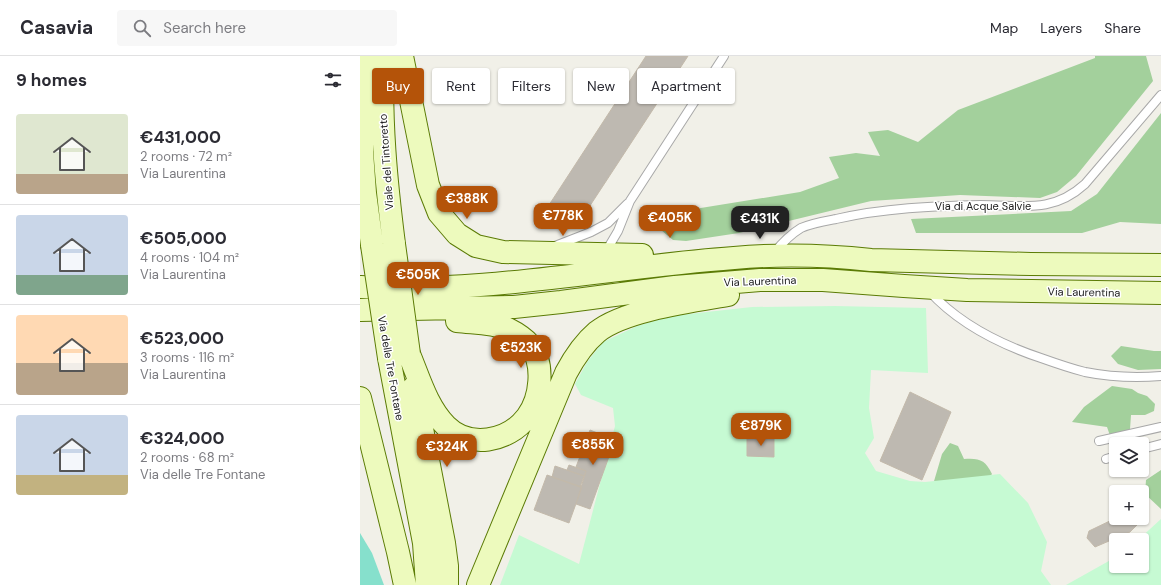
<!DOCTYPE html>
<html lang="en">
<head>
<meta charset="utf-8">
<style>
	:root { --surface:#fff; --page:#f7f7f7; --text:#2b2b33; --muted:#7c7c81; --line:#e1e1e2; --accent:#b45309 }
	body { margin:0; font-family:"DM Sans",sans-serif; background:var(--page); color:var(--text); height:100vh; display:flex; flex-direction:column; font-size:15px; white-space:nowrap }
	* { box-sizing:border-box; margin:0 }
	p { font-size:13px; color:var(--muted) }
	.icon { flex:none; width:22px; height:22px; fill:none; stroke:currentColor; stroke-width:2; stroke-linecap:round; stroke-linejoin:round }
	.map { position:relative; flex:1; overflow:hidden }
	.drawer { display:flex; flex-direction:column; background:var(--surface); width:360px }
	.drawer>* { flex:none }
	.banner { position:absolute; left:12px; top:12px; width:380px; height:36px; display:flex; gap:8px }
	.tools { position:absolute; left:749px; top:381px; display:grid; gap:8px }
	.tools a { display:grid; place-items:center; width:40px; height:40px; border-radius:4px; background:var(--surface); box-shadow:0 1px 3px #0004; font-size:20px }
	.price { position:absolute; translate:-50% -34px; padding:0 9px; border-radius:8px; background:var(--accent); color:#fff; font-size:13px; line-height:26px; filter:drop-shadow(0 1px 2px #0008) }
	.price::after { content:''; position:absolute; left:50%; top:24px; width:12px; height:9px; margin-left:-6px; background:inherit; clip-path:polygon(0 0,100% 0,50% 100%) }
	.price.current { background:#222; color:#fff }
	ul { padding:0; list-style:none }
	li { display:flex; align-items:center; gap:12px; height:100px; padding:0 16px }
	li+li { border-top:1px solid var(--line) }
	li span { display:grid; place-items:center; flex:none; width:112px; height:80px; border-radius:4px; color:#555 }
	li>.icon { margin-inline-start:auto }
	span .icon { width:48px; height:48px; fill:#fffc; stroke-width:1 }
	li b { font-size:17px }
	h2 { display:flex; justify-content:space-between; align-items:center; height:48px; padding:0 16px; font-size:17px }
	.chip { padding:0 14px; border-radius:4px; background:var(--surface); box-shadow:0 1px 3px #0004; font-size:14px; line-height:36px }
	.chip.current { background:var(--accent); color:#fff }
	header { display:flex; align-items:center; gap:24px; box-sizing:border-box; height:56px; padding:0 20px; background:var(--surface); border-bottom:1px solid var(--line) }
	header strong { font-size:19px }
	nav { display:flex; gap:22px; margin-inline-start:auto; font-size:14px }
	.search { width:280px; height:36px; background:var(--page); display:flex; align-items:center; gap:10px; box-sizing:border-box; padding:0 14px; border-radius:4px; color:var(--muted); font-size:15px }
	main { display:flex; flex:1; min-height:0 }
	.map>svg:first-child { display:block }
	.forest { fill:#a3d09c }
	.park { fill:#c6fad3 }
	.pitch { fill:#86e0cc }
	.building { fill:#beb9b1; stroke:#c3b9aa }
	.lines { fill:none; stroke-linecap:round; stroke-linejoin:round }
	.lane-casing { stroke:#a8a8a8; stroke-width:10 }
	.secondary-casing { stroke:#5b7b05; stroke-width:24 }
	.lane { stroke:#fff; stroke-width:8 }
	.secondary { stroke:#edfabd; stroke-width:22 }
	.secondary-bridge-casing { stroke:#5b7b05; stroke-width:24; stroke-linecap:butt }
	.secondary-bridge { stroke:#edfabd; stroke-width:22 }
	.labels { text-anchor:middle; stroke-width:3; stroke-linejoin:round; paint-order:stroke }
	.street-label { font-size:11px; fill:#212121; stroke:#fff }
</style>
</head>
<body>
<header>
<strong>Casavia</strong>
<div class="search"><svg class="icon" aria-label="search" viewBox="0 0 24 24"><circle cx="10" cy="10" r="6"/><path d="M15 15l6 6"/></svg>Search here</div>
<nav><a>Map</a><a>Layers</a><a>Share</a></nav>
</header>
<main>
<section class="drawer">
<h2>9 homes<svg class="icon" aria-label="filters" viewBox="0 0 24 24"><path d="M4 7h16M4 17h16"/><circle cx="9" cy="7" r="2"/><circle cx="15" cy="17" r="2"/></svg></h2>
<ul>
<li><span style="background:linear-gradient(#dfe7d0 75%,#b9a48a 0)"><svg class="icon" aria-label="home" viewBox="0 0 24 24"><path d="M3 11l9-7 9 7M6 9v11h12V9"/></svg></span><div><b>€431,000</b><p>2 rooms · 72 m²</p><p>Via Laurentina</p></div></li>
<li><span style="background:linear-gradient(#c9d6e8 75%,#7fa58c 0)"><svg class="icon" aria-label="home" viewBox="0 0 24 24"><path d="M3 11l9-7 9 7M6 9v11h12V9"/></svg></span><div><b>€505,000</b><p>4 rooms · 104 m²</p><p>Via Laurentina</p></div></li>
<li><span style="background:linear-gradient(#ffd9b3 60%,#b9a48a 0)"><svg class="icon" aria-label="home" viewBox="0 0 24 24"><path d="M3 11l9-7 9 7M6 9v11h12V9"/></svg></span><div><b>€523,000</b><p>3 rooms · 116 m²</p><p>Via Laurentina</p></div></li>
<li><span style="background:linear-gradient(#c9d6e8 75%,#c2b280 0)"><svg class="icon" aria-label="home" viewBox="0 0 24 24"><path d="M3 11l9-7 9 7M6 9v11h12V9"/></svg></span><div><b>€324,000</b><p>2 rooms · 68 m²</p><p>Via delle Tre Fontane</p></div></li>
</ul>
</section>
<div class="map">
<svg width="801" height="529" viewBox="0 0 801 529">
	<rect width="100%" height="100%" fill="#f1f0e8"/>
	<path class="forest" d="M735 0H786L793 25 716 120 697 136 680 142 600 139 511 145 379 177 326 185 313 184 301 174 316 156 440 136 479 122 469 101 496 97 520 100 508 76 528 74 558 86 598 54 735 2Z
		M801 57V168L760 166 722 177H556L551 163 711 155 737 138Z
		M761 290 794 295H801V313L778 314 758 308 751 300Z
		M752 330 772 333 778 337 787 340 795 348 794 355 785 359H771L769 388H756V392L754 391 747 371 712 366 724 351Z
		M590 387 598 390 604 403C620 402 625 404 632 418L625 427 567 449 582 398Z
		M801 414V453L785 438 786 424Z"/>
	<path class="park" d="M475 250 566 252 568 317 511 314 509 352 514 382 505 397 516 415 550 425 565 426 640 418 668 447 687 486 681 515 691 529H140L159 479 219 508 255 370 253 352 221 339 215 328 227 306 243 286 277 270 310 260 392 251Z
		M801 463V529H706L756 501V510H782V484H778Z"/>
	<path class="pitch" d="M0 477 12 497 24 529H0Z"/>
	<path class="building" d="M286 0H328L218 168 190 169 189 149Z
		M550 336 591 356 562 424 520 405Z
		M230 374 255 384 230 453 216 448 226 415 216 411Z
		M387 381H414V401L387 400Z
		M209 409 226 415 224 420 207 414Z
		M195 410 224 420 220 431 192 421Z
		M187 419 222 431 209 467 174 454Z
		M782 461 783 463 770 476 735 491 727 482 729 475 756 462Z"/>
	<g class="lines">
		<defs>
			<path id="lane" d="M195 190 231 176 248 167 267 148
				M245 197 258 175 270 145 364 0
				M414 197C422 187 431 178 441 172 452 167 465 165 476 163 524 152 573 150 621 149 662 149 692 158 725 128L801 39
				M569 235C599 268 639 288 681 302 695 307 709 312 725 316 750 321 776 322 801 320
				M739 385 801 371
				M782 393 801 388
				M746 403 756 400"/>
			<path id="secondary" d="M2 0V96L5 137 12 189
				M23 0C20 63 26 125 34 188
				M42 0 68 129 79 157 97 178 116 190 143 196 282 199
				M0 231C126 238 250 211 374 202 419 198 466 199 511 204L671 208 801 209
				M0 254 154 251 201 246 315 231 400 224H463L544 230 607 234 801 237
				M49 298C59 322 67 351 86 370 109 393 148 386 167 361 181 342 185 308 170 289 164 282 156 277 148 273 132 266 114 267 97 265
				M29 302 64 487 67 529
				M54 331 84 487 87 510V529
				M0 342 38 496 45 529
				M118 529 206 317C214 302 224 287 237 276 264 254 333 245 368 239"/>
		</defs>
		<use href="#lane" class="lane-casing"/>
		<use href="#secondary" class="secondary-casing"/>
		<use href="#lane" class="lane"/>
		<use href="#secondary" class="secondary"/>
		<defs>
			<path id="secondary-bridge" d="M34 188 49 298
				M12 189 29 302"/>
		</defs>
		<use href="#secondary-bridge" class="secondary-bridge-casing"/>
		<use href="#secondary-bridge" class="secondary-bridge"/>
	</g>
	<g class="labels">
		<g class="street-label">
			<text transform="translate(26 106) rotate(-94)" y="4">Viale del Tintoretto</text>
			<text x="623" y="154">Via di Acque Salvie</text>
			<text transform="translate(400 225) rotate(-2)" y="4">Via Laurentina</text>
			<text transform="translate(724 236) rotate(1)" y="4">Via Laurentina</text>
			<text transform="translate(31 312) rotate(80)" y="4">Via delle Tre Fontane</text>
		</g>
	</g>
</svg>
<div class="tools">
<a><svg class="icon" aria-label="layers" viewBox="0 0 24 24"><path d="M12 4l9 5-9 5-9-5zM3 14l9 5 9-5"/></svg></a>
<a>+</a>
<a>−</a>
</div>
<b class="price" style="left:107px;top:164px">€388K</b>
<b class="price" style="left:203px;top:181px">€778K</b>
<b class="price" style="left:310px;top:183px">€405K</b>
<b class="price current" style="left:400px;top:184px">€431K</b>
<b class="price" style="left:58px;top:240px">€505K</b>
<b class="price" style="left:161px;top:313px">€523K</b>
<b class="price" style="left:401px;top:391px">€879K</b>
<b class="price" style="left:233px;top:410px">€855K</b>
<b class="price" style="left:87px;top:412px">€324K</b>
<div class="banner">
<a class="chip current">Buy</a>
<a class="chip">Rent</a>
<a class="chip">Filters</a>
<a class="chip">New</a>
<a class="chip">Apartment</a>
</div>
</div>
</main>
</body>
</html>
